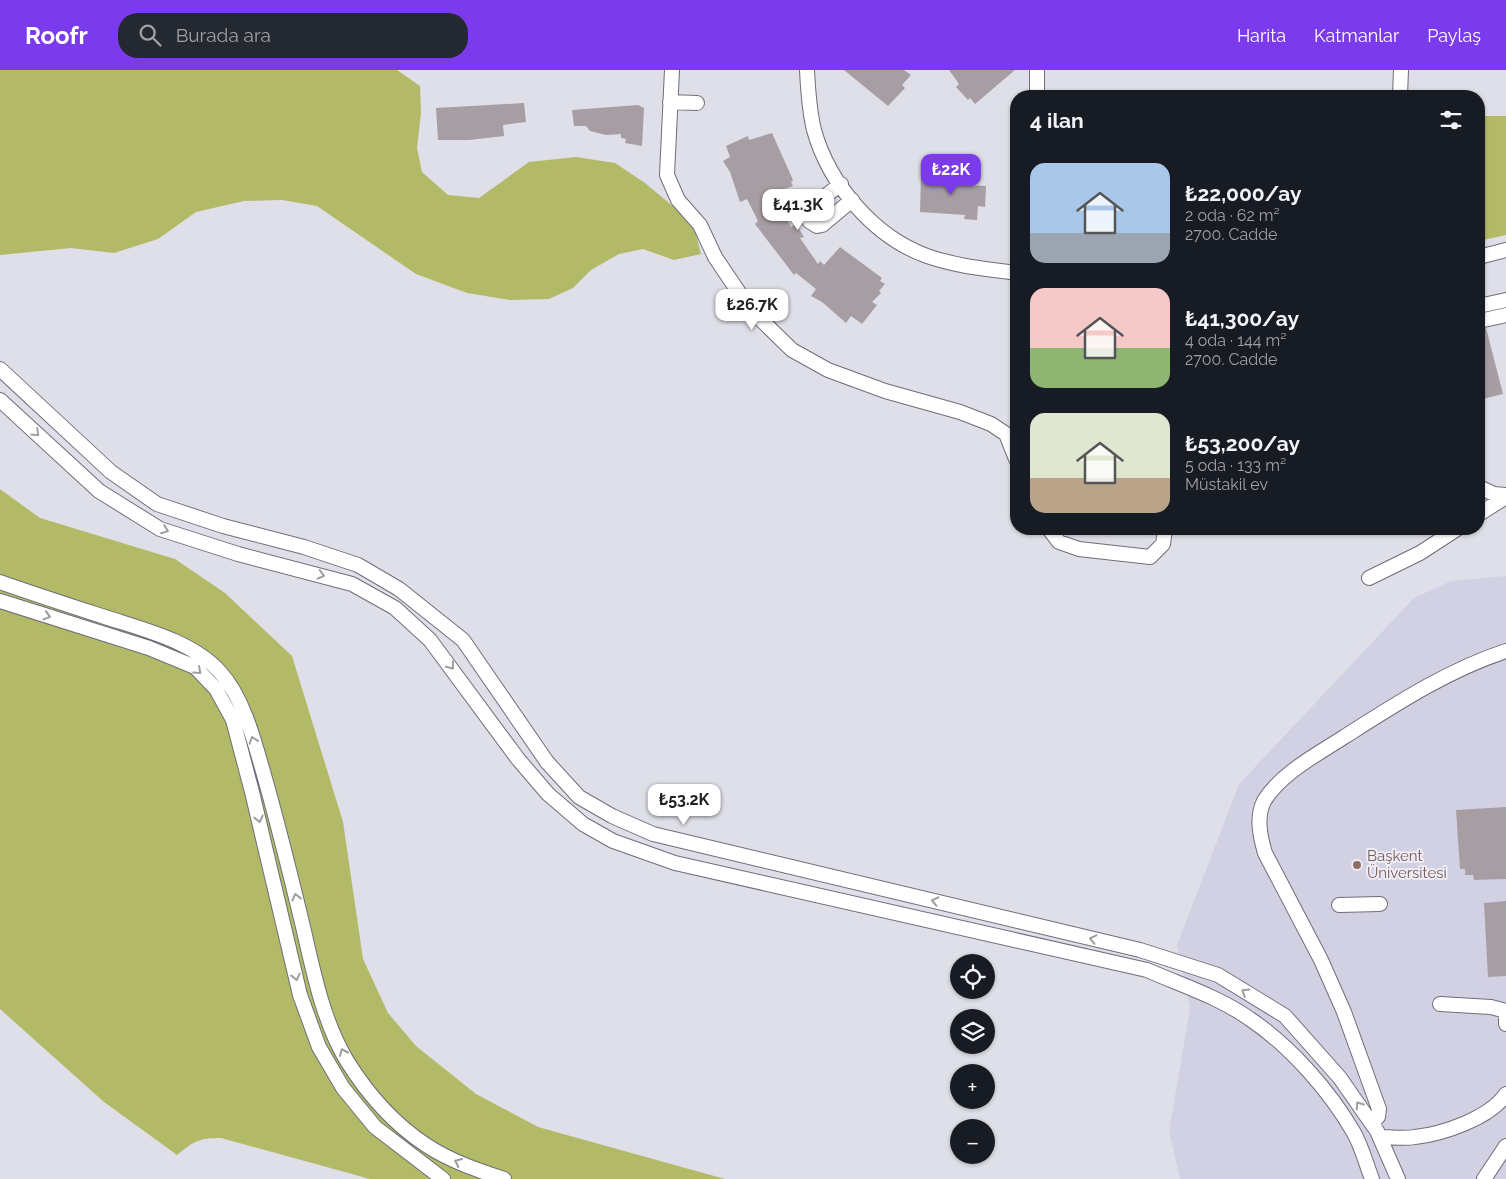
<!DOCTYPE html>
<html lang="tr">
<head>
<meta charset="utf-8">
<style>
	:root { --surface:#171b24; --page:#242831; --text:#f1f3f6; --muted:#9ea1a6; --accent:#7c3aed }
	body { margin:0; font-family:Raleway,sans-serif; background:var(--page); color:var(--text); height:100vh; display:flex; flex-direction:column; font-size:19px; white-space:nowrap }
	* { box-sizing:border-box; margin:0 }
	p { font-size:16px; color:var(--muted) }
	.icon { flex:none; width:28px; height:28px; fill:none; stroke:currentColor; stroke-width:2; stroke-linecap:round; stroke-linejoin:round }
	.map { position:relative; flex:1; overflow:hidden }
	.sheet { position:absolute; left:1010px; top:20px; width:475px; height:445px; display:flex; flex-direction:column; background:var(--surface); border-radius:20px; box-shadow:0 1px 4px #0004 }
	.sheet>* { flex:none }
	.controls { position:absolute; left:950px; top:884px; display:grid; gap:10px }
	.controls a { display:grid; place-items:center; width:45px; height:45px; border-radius:50%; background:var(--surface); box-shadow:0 1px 4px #0004; font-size:25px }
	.price { position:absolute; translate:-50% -42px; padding:0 11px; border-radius:10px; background:#fff; color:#222; font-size:16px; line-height:32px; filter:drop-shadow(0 1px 2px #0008) }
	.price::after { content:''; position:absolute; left:50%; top:30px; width:15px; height:11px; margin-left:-8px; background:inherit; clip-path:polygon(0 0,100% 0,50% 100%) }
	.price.on { background:var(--accent); color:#fff }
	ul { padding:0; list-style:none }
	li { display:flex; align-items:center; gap:15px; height:125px; padding:0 20px }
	li span { display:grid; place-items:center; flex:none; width:140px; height:100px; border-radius:15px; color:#555 }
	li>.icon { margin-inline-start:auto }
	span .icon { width:60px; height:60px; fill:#fffc; stroke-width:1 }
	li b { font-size:21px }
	h2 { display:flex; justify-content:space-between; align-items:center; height:60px; padding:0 20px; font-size:21px }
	header { display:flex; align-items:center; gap:30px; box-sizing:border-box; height:70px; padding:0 25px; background:var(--accent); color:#fff }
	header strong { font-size:24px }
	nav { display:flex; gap:28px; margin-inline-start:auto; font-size:18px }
	.search { width:350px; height:45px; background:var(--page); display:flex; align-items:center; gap:12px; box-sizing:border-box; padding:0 18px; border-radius:20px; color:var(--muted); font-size:19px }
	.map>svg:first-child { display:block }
	.built { fill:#d2d1e3 }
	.green { fill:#b3ba67 }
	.building { fill:#a79ea3 }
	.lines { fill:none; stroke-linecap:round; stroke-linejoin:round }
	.minor-casing { stroke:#6f6e78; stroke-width:16 }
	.minor { stroke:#fff; stroke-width:14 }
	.oneway { stroke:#9e9d9f }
	.education-dot { fill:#8d6e63; stroke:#edecf7; stroke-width:2 }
	.labels { text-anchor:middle; stroke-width:4; stroke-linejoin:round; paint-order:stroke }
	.education-label { font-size:15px; fill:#785e54; stroke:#edecf7; text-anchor:start }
</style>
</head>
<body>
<header>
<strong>Roofr</strong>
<div class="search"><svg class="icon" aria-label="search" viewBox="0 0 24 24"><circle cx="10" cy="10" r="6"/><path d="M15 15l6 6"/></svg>Burada ara</div>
<nav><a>Harita</a><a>Katmanlar</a><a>Paylaş</a></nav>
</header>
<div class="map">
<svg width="1506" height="1109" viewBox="0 0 1506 1109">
	<rect width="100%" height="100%" fill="#dfdfe9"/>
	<path class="built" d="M1506 506V1109H1180L1169 1061 1190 938 1177 875 1239 714 1414 528 1451 511Z"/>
	<path class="green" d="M0 0H397L420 16 421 43 417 78 422 102 448 125 479 128 529 92 576 87 615 93 645 113 693 153 701 184 674 190 643 179 619 184 591 200 573 218 549 229 510 230 467 223 416 204 317 136 282 130 244 131 196 142 158 169 114 183 71 178 0 185Z
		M1479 46H1506V165L1479 171Z
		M0 419 40 448 175 489 225 523 292 586 343 752 363 889 388 943 416 976 476 1024 538 1057 725 1109H370L221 1068C199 1068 194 1071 177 1085L104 1032 0 939Z"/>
	<path class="building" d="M844 0H904L911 5 902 15 905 18 888 36Z
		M949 0H1015L975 34 970 28 968 30 956 17 959 14Z
		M524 33 526 52 503 55 504 66 469 70H438L436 38Z
		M638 35 644 38 642 76 625 73 626 69 621 68V64L606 65 590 61 586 56H574L572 40Z
		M772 63 793 110 791 112 793 116 784 119 785 123 774 126 791 157 796 154 804 167 800 168 818 194 820 191 824 195 840 177 882 208 880 211 885 214 879 221 881 223 872 232 877 235 862 254 851 246 846 253 822 232 811 226 816 219 796 203 794 205 755 154 758 151 747 129 740 132 730 102 723 91 730 87 726 76 748 66 749 70Z
		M921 104 967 106V115L986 116 985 137 978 136 977 150 964 149 965 145 920 142Z
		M1486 258 1503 324 1479 330V260Z
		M1506 737V809L1474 810 1473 805H1465V799H1460L1456 740Z
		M1506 831V906L1488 907 1484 833Z"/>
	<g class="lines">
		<defs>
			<path id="minor" d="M672 0 667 105 678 130 700 155 715 187 750 239 792 280 828 300 885 321 960 342 991 354 1006 364 1016 389
				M807 0C808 20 809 40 814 60 829 114 874 167 927 186 955 196 987 199 1016 203
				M1037 0V26
				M1400 26 1401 0
				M670 32 697 33
				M841 114 811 137 807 141 809 151 817 156 822 155 852 130
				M1479 187 1506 180
				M1479 236 1506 230
				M1479 251 1506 245
				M0 299 111 402 157 434 223 456 304 477 358 495 399 519 463 570 547 692 579 727 612 746 653 764 1140 880 1218 905 1285 946 1340 1008 1365 1044 1377 1061 1398 1109
				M0 330 99 421 160 459 238 484 352 514 395 538 430 570 518 689 548 724 583 754 613 771 675 793 1147 900C1181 915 1219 927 1250 949 1290 976 1330 1021 1354 1063 1362 1077 1366 1094 1372 1109
				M1479 417 1494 424 1506 425
				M1479 444 1506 427
				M1049 459 1059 472 1079 479 1150 487 1163 474 1165 459
				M1369 508 1420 483 1457 459
				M0 512C34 524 68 535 102 546 141 559 191 570 220 602 245 629 256 678 266 712 280 762 292 811 304 861 314 905 324 953 347 991 367 1023 394 1054 426 1075 450 1091 477 1100 504 1109
				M0 531 149 578 195 597 216 619 233 650 252 722 300 925 319 977 343 1018 375 1057 443 1109
				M1339 835 1380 834
				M1440 934 1491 937 1506 941
				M1506 946V954
				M1371 1052 1378 1047 1379 1039 1344 942 1321 890 1265 783C1260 766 1256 747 1264 731 1281 703 1318 684 1344 667 1396 634 1448 600 1506 581
				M1380 1067C1392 1067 1404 1069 1415 1067 1443 1064 1490 1048 1506 1024
				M1484 1109 1506 1076"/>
		</defs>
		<use href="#minor" class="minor-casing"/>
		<use href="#minor" class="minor"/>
	</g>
	<defs><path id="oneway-chevron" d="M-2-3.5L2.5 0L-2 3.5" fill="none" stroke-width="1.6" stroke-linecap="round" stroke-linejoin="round" transform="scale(1.25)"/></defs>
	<g class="oneway">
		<use href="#oneway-chevron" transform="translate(36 363) rotate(43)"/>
		<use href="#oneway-chevron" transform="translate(165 460) rotate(21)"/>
		<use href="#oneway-chevron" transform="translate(321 505) rotate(15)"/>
		<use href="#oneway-chevron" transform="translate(47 546) rotate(17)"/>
		<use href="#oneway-chevron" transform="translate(451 596) rotate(52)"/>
		<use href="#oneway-chevron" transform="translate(198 601) rotate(42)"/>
		<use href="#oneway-chevron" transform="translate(253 670) rotate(-109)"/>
		<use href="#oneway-chevron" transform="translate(259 749) rotate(77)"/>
		<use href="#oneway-chevron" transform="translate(296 827) rotate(-104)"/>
		<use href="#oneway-chevron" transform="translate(935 831) rotate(-167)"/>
		<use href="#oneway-chevron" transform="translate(1093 869) rotate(-167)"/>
		<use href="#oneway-chevron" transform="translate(296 907) rotate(77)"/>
		<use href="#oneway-chevron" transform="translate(1245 922) rotate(-148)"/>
		<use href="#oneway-chevron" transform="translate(343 982) rotate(-114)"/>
		<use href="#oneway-chevron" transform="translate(1359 1035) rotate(-125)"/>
		<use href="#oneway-chevron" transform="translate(458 1092) rotate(-155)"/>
	</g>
	<circle class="education-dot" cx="1357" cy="795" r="5"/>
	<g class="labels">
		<g class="education-label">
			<text x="1367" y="791">Başkent<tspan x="1367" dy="17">Üniversitesi</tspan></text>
		</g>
	</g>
</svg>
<div class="controls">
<a><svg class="icon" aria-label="locate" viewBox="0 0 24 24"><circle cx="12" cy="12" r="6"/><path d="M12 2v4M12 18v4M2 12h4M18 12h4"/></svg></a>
<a><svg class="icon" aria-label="layers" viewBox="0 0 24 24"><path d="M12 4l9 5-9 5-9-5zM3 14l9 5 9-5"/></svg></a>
<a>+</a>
<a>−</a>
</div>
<b class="price on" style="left:951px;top:126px">₺22K</b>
<b class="price" style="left:798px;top:161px">₺41.3K</b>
<b class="price" style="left:752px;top:261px">₺26.7K</b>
<b class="price" style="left:684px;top:756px">₺53.2K</b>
<section class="sheet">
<h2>4 ilan<svg class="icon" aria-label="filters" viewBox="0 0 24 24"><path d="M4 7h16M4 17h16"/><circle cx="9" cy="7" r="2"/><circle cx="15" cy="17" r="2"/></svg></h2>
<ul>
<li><span style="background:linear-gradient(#a9c7e8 70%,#9aa5b1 0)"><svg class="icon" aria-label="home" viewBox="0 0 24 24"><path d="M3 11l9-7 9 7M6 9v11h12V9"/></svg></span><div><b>₺22,000/ay</b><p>2 oda · 62 m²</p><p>2700. Cadde</p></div></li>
<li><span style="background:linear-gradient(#f6c9c9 60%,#8fb573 0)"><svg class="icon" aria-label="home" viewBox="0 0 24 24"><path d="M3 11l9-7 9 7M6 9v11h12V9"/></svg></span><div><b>₺41,300/ay</b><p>4 oda · 144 m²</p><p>2700. Cadde</p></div></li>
<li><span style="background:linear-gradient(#dfe7d0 65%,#b9a48a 0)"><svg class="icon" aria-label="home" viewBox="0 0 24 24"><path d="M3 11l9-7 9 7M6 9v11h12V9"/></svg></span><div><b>₺53,200/ay</b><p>5 oda · 133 m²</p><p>Müstakil ev</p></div></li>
</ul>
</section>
</div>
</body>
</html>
